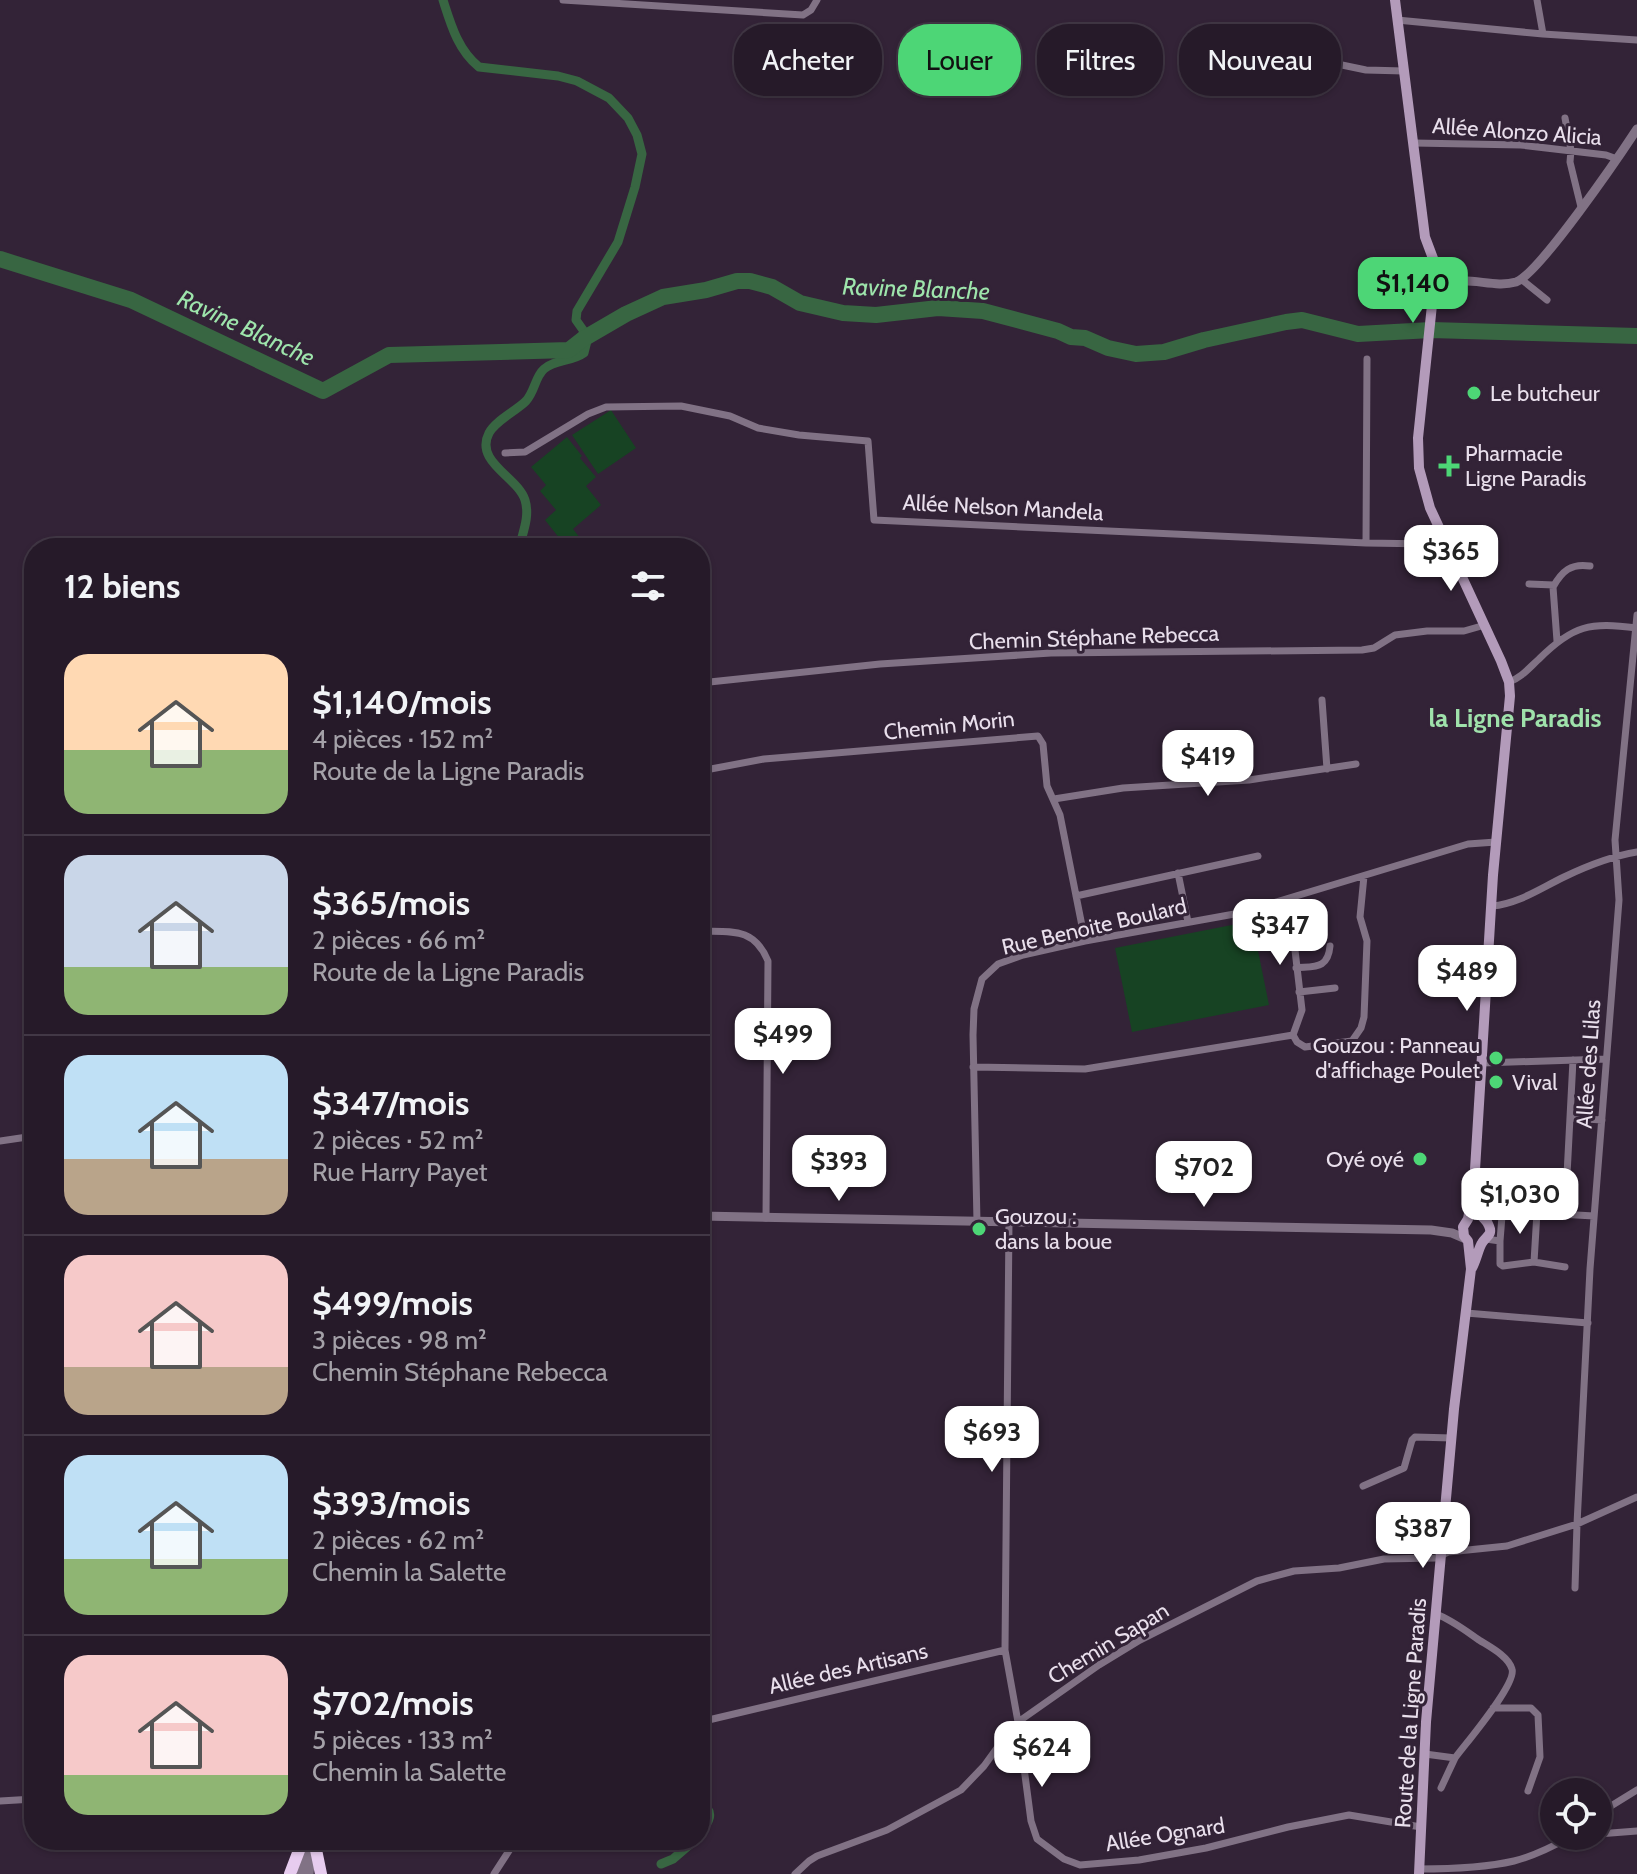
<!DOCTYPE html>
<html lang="fr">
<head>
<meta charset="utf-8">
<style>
	:root { --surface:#261a29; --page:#2e2331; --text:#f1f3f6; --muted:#a4a1a8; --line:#423846; --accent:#4dd676 }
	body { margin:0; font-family:Cabin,sans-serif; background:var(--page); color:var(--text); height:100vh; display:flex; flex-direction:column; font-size:30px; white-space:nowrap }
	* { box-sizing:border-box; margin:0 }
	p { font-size:26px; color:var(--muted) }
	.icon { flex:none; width:44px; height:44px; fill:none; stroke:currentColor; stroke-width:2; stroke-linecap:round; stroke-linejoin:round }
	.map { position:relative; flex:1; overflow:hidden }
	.sheet { position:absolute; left:24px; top:538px; width:686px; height:1312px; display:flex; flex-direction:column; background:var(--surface); border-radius:32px; box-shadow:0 2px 6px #0004,0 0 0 2px var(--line) }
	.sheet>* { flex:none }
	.guide { position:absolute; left:734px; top:24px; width:760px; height:72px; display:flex; gap:16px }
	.fabs { position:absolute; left:1540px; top:1778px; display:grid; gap:16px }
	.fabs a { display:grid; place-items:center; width:72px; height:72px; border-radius:50%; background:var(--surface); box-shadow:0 2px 6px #0004,0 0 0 2px var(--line); font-size:40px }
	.price { position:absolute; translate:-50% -68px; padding:0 18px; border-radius:16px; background:#fff; color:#222; font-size:26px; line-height:52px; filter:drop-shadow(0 2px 4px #0008) }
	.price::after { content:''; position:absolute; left:50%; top:48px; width:24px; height:18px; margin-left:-12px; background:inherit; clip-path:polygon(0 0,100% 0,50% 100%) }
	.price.selected { background:var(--accent); color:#111 }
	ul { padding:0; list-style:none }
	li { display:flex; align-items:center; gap:24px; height:200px; padding:0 40px }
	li+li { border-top:2px solid var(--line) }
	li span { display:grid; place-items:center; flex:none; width:224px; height:160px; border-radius:24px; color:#555 }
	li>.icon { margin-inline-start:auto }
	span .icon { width:96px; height:96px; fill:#fffc; stroke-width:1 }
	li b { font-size:34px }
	h2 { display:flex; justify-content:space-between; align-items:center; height:96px; padding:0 40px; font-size:34px }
	.chip { padding:0 28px; border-radius:32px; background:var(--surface); box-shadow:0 2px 6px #0004,0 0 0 2px var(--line); font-size:28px; line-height:72px }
	.chip.selected { background:var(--accent); color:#111 }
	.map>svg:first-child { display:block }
	.green { fill:#174323 }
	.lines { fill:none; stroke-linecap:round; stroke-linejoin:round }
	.canal { stroke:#386642; stroke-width:9 }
	.river { stroke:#386642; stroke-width:16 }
	.minor { stroke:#817285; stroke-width:7 }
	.tertiary { stroke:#817285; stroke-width:9 }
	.secondary { stroke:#b39bba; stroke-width:10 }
	.trunk { stroke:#e7ccef; stroke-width:12 }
	.poi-dot { fill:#4dd676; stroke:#332337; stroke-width:3 }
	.labels { text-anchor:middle; stroke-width:6; stroke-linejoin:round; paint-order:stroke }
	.street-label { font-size:22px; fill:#e9dfec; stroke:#332337 }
	.poi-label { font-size:22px; fill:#e9dfec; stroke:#332337; text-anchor:start }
	.water-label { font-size:24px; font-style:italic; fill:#9ee5ac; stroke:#332337 }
	.quarter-label { font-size:26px; font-weight:bold; fill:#9fe1ab; stroke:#332337 }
</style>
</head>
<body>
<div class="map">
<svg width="1637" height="1874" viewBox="0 0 1637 1874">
	<rect width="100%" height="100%" fill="#332337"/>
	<path class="green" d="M611 410 636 448 598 474 572 435Z
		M567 437 582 456 580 458 596 477 586 486 601 505 573 529 588 548H549L560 539 545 520 556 510 540 491 546 485 531 467Z
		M1252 921 1269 1005 1132 1032 1115 948Z"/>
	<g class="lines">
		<path class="canal" d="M443 0C451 25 458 50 479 67L558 76 577 81 609 98 628 118 637 135 642 154 635 187 618 242 577 311 576 320 588 337 584 353C572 362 555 359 544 369 535 377 535 391 526 401 516 411 495 421 489 433 474 462 518 477 525 500 530 516 523 532 519 548
			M700 1804C717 1811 708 1823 700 1834
			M661 1864 673 1859 695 1840"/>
		<path class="river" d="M0 259 131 300 323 391 389 355 569 350 583 339 626 314 663 297 706 290 737 281H750L772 287 800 303 843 313 876 315 938 308 983 311 1058 331 1071 337 1085 338 1108 348 1136 354 1164 352 1204 340 1286 322 1302 320 1358 334 1431 330 1637 336"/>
		<path class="minor" d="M563 0 803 15 811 10 817 0
			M1537 0 1543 34
			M1397 20 1543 34 1637 40
			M1273 65 1313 59 1366 70 1404 71
			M1565 118 1571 150 1570 162 1581 207
			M1414 143 1521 145 1606 155 1617 159
			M1521 279 1547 300
			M505 453 525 452 588 414 606 407 681 406 730 416 758 428 799 435 868 441 874 520 1366 543 1430 544 1445 540
			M1366 543 1367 359
			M1529 584 1554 585
			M1557 641 1553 587C1562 571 1571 563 1590 566
			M1509 682C1522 677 1529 668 1539 659 1573 625 1590 622 1637 628
			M700 683 880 664 1051 653 1362 650 1374 648 1395 635 1427 631H1464L1485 625
			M1322 700 1327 769
			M700 771 764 759 1038 736 1043 744 1047 786 1060 815 1085 941
			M1054 799 1123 788 1249 780 1356 764
			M1178 873 1188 922
			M1076 896 1258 856
			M1289 899 1302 1010 1293 1035
			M1492 906C1518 904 1541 888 1564 877 1587 866 1612 856 1637 852
			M700 931C731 932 754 927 768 961L766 1218
			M1296 968C1315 966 1328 969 1330 946
			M1299 992 1335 988
			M1293 1035 1297 1042 1305 1047 1352 1041 1361 1028 1364 1017 1367 941 1360 917 1364 876
			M1482 1063 1606 1059
			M973 1067 1085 1069 1293 1035
			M1570 1118 1602 1120
			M0 1141 34 1136
			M1565 1213 1573 1060
			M977 1222 973 1035 974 1009 982 979 998 964 1023 955 1085 941 1240 913 1468 844 1496 842
			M1009 1222 1005 1650 1018 1722 1031 1821 1037 1839 1064 1859 1080 1865 1139 1860 1206 1848 1288 1827 1349 1815 1421 1827
			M1486 1239 1500 1241 1502 1216 1509 1211 1594 1216
			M1500 1241V1264L1503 1266 1534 1262 1537 1212
			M1534 1262 1565 1267
			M1466 1313 1588 1323
			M1363 1486 1404 1468 1412 1440 1415 1437 1452 1438
			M1575 1588 1577 1524 1590 1269 1619 900 1615 840 1637 615
			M1493 1708H1531L1538 1715 1540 1757 1528 1791
			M700 1722 1005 1650
			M1425 1754 1455 1758C1466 1743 1517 1684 1512 1669 1508 1656 1490 1647 1479 1640 1466 1631 1452 1620 1436 1614
			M1441 1788 1455 1758
			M0 1801 34 1799
			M1598 1814 1637 1790
			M1598 1834 1637 1831
			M1419 1869C1450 1869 1484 1868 1514 1861 1534 1856 1554 1846 1572 1836
			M494 1874 516 1840
			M795 1874 809 1861 817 1856 887 1830 961 1790 984 1766 1010 1730 1018 1722 1099 1665 1140 1640 1257 1581 1294 1571 1339 1568 1384 1559 1436 1558 1448 1552 1507 1546 1577 1524 1637 1497"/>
		<path class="tertiary" d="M1443 285C1467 274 1492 289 1516 282 1539 274 1620 155 1637 129
			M700 1216 1431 1230 1452 1233 1466 1239
			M301 1874 304 1847
			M309 1874 312 1846"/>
		<path class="secondary" d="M1395 0 1425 237 1434 261
			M1422 262C1413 281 1424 289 1432 305
			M1472 1268C1476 1261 1479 1247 1482 1243 1486 1236 1493 1235 1489 1226 1487 1220 1484 1220 1481 1215 1477 1208 1476 1197 1475 1189
			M1419 1874 1426 1722 1454 1409 1471 1269 1468 1241 1464 1236 1463 1227 1468 1219 1474 1186 1493 875 1510 696 1509 682 1501 661 1430 508 1419 468 1418 438 1432 305 1446 277 1442 265 1430 261 1420 266"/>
		<path class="trunk" d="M314 1840 321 1874
			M290 1874 303 1840"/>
	</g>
	<g class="poi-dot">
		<circle cx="1474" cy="393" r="8"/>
		<path d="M1445 454h8v8h8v8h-8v8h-8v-8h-8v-8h8z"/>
		<circle cx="1496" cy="1058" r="8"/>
		<circle cx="1496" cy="1082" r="8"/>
		<circle cx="1420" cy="1159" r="8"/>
		<circle cx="979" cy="1229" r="8"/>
	</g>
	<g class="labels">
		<g class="street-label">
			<text transform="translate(1517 131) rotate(4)" y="8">Allée Alonzo Alicia</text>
			<text transform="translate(1003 507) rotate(3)" y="8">Allée Nelson Mandela</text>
			<text transform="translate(1094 637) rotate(-2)" y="8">Chemin Stéphane Rebecca</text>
			<text transform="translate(949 725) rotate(-6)" y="8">Chemin Morin</text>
			<text transform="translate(1094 926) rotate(-13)" y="8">Rue Benoite Boulard</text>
			<text transform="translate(1588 1064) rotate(-86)" y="8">Allée des Lilas</text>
			<text transform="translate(1108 1643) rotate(-31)" y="8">Chemin Sapan</text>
			<text transform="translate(848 1668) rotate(-13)" y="8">Allée des Artisans</text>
			<text transform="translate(1410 1713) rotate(-86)" y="8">Route de la Ligne Paradis</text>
			<text transform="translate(1165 1834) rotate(-9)" y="8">Allée Ognard</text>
		</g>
		<g class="poi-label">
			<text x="1490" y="401">Le butcheur</text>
			<text x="1465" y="461">Pharmacie<tspan x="1465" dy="25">Ligne Paradis</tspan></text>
			<text x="1480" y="1053" text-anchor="end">Gouzou : Panneau<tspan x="1480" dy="25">d'affichage Poulet</tspan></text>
			<text x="1512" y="1090">Vival</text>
			<text x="1404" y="1167" text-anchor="end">Oyé oyé</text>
			<text x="995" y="1224">Gouzou :<tspan x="995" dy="25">dans la boue</tspan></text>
		</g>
		<g class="water-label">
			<text transform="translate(916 289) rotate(2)" y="8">Ravine Blanche</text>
			<text transform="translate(246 328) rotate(25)" y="8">Ravine Blanche</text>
		</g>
		<g class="quarter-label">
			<text x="1515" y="727">la Ligne Paradis</text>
		</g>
	</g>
</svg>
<div class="fabs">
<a><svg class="icon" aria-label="locate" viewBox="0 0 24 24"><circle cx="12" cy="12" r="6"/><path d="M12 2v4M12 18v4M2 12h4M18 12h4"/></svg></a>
</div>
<b class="price selected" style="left:1413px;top:325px">$1,140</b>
<b class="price" style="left:1451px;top:593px">$365</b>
<b class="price" style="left:1208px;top:798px">$419</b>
<b class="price" style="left:1280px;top:967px">$347</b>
<b class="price" style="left:1467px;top:1013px">$489</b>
<b class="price" style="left:783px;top:1076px">$499</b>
<b class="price" style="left:839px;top:1203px">$393</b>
<b class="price" style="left:1204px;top:1209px">$702</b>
<b class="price" style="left:1520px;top:1236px">$1,030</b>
<b class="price" style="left:992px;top:1474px">$693</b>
<b class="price" style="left:1423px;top:1570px">$387</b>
<b class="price" style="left:1042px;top:1789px">$624</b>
<div class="guide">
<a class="chip">Acheter</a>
<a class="chip selected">Louer</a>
<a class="chip">Filtres</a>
<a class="chip">Nouveau</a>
</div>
<section class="sheet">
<h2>12 biens<svg class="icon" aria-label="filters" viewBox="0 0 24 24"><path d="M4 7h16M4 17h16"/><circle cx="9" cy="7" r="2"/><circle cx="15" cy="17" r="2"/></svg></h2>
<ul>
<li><span style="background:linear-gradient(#ffd9b3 60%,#8fb573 0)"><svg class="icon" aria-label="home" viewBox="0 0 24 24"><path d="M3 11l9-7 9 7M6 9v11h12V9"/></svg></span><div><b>$1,140/mois</b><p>4 pièces · 152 m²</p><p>Route de la Ligne Paradis</p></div></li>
<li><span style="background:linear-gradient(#c9d6e8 70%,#8fb573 0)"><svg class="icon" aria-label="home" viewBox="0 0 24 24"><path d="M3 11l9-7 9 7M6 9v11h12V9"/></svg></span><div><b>$365/mois</b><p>2 pièces · 66 m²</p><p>Route de la Ligne Paradis</p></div></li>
<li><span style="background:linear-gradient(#bfe0f5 65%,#b9a48a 0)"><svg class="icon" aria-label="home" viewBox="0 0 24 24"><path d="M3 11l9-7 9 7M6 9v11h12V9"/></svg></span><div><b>$347/mois</b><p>2 pièces · 52 m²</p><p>Rue Harry Payet</p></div></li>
<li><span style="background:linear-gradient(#f6c9c9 70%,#b9a48a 0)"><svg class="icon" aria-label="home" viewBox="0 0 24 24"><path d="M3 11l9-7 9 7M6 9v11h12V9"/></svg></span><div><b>$499/mois</b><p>3 pièces · 98 m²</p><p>Chemin Stéphane Rebecca</p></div></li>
<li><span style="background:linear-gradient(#bfe0f5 65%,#8fb573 0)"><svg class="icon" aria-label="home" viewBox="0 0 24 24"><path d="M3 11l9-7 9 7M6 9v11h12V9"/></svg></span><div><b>$393/mois</b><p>2 pièces · 62 m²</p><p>Chemin la Salette</p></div></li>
<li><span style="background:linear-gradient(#f6c9c9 75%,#8fb573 0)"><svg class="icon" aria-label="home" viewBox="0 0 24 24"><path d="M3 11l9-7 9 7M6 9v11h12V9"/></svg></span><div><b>$702/mois</b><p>5 pièces · 133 m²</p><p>Chemin la Salette</p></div></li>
</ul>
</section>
</div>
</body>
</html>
